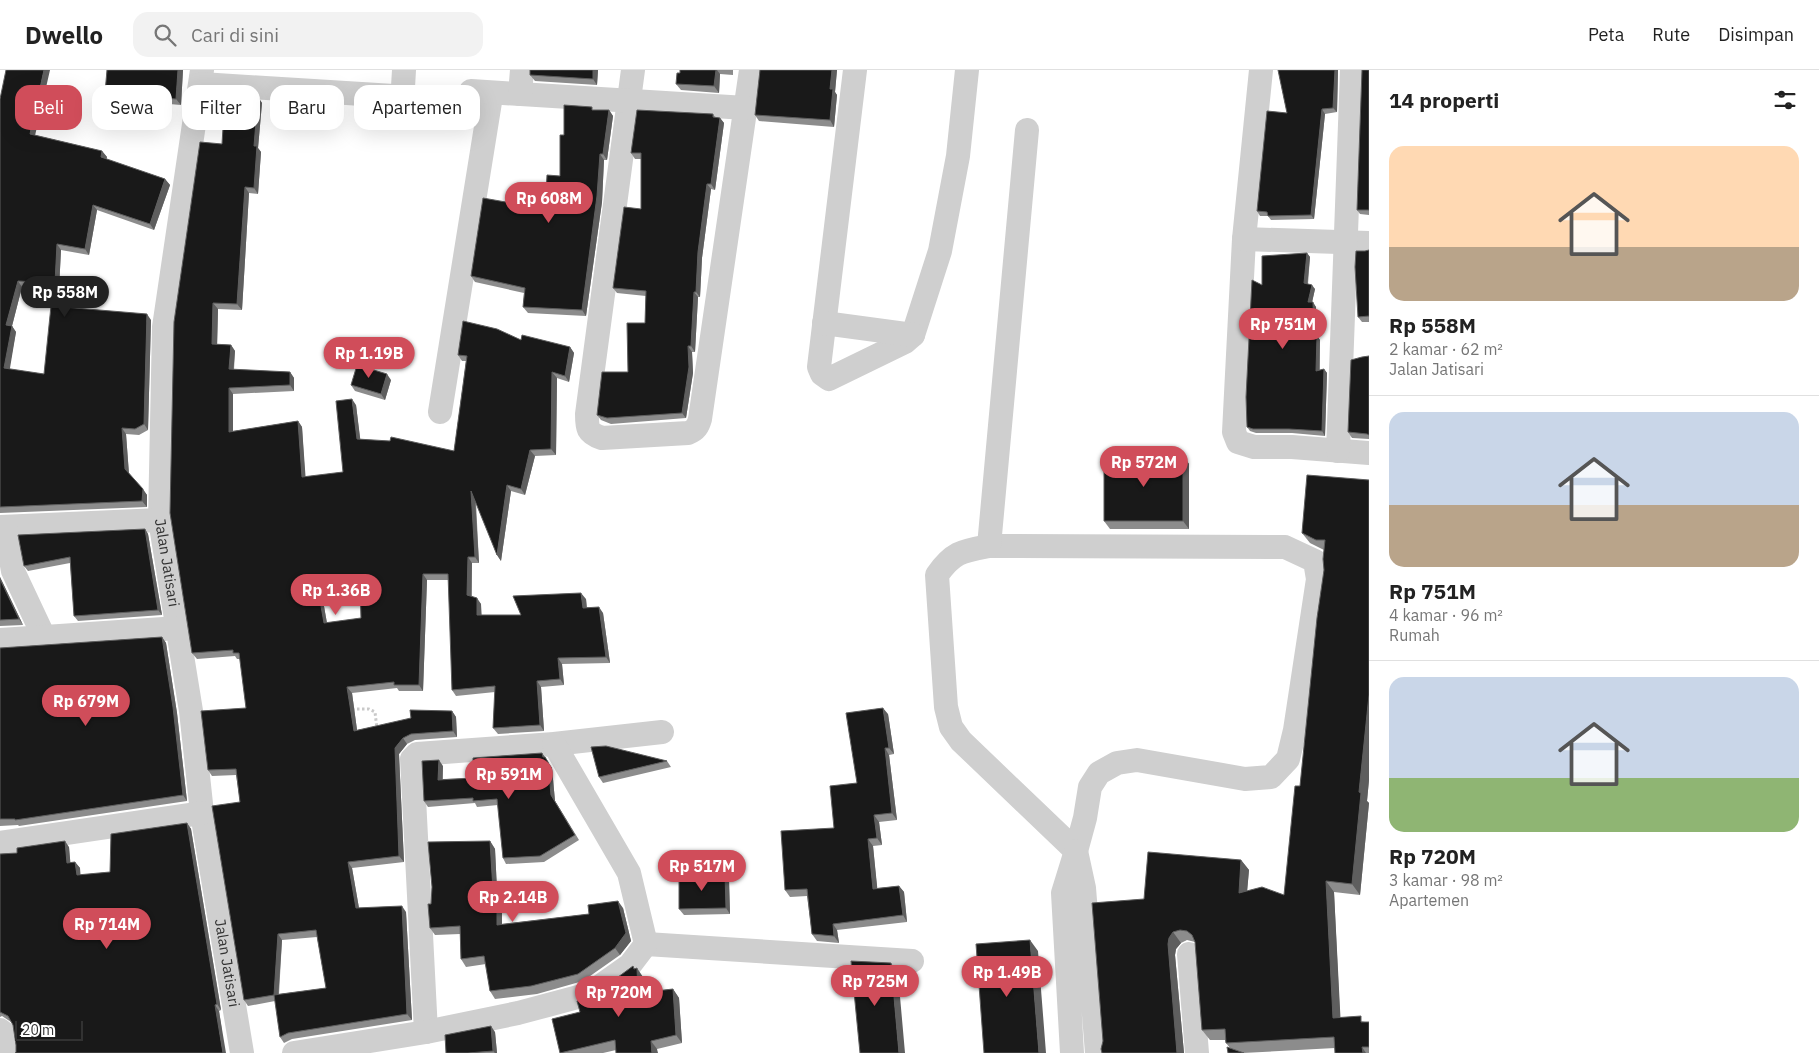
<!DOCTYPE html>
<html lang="id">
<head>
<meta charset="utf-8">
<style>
	:root { --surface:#fff; --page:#f2f2f2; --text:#222; --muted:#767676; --line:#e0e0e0; --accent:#d04d5a }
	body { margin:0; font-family:"IBM Plex Sans",sans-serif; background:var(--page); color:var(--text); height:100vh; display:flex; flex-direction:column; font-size:19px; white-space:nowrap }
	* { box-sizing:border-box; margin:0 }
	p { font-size:16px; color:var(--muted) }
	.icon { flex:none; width:28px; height:28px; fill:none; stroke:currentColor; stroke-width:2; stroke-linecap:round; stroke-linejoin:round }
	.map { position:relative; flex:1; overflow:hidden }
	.details { display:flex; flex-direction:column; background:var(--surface); width:450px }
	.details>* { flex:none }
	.guide { position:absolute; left:15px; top:15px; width:475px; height:45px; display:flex; gap:10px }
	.scale { position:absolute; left:15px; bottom:12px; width:68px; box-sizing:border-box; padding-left:5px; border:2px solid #323232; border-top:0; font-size:14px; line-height:18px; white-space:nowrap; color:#323232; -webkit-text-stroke:4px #fff; paint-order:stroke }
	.price { position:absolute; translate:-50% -42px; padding:0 11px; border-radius:18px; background:var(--accent); color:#fff; font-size:16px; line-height:32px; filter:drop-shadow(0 1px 2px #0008) }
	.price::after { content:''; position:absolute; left:50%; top:30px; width:15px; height:11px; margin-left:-8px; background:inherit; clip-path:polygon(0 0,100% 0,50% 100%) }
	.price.on { background:#222; color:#fff }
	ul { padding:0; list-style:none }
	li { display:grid; align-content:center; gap:10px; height:265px; padding:0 20px }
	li+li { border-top:1px solid var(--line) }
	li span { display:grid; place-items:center; height:155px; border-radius:15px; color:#555 }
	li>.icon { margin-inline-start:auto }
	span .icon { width:90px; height:90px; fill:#fffc; stroke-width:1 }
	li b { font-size:21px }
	h2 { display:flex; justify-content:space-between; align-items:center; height:60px; padding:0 20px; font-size:21px }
	.chip { padding:0 18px; border-radius:15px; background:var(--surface); box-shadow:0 5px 20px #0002; font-size:18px; line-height:45px }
	.chip.on { background:var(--accent); color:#fff }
	header { display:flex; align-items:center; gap:30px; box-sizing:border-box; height:70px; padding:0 25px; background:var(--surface); border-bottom:1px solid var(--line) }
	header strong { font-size:24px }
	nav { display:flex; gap:28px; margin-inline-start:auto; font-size:18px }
	.search { width:350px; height:45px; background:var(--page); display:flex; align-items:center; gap:12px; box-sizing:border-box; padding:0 18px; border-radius:15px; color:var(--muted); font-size:19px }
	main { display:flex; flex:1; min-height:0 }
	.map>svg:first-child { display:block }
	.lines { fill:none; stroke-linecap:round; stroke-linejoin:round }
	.path { stroke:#c9c9c9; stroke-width:3; stroke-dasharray:2.5 2.5; stroke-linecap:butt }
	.minor { stroke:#cfcfcf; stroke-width:24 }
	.wall { fill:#8c8c8c; fill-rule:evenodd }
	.shaded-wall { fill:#5e5e5e }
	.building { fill:#191919; stroke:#5e5e5e; fill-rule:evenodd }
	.labels { text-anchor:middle; stroke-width:5; stroke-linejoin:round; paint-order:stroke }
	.street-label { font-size:15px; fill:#323232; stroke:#fff }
</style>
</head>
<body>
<header>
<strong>Dwello</strong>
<div class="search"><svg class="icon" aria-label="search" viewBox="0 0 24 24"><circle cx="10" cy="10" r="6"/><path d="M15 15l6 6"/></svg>Cari di sini</div>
<nav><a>Peta</a><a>Rute</a><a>Disimpan</a></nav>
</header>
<main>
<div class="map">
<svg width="1369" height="983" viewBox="0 0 1369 983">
	<rect width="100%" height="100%" fill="#fff"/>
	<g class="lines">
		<path class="path" d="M352 639H369L375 642 377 659"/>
		<g class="minor">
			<path id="s1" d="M202 0 164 257 160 450 191 641 202 743 242 983"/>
			<path d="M633 0 587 344C587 358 587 363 602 368L688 363C696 360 698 356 700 349L751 0"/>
			<path d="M855 0 819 297 822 304 829 309 905 272 913 265 940 181 958 86 967 0"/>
			<path d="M1261 0 1244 169 1234 362 1238 372 1254 377H1292L1369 383"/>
			<path d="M201 14 490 32 440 342"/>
			<path d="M403 17 404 0"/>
			<path d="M471 21 746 38"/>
			<path d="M520 24 522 0"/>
			<path d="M1244 169 1369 173"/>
			<path d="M824 253 913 265"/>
			<path d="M1338 381 1352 0"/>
			<path d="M0 457 160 450"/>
			<path d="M5 457 13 501 44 567"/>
			<path d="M989 476 1285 477 1315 491 1318 509 1295 660 1288 689 1271 707 1245 709 1137 690 1117 693 1099 703 1090 717 1085 748 1076 781 961 671 951 657 946 637 937 505C953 482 962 481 989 476Z"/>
			<path d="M989 476 1027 60"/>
			<path d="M0 570 178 558"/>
			<path d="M0 773 202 743"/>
			<path d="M646 874 912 891"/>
			<path d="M1189 884 1197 983"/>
			<path d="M0 960 4 963 7 983"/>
			<path d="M426 962 412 689 417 684 554 674 662 662"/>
			<path d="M294 983 426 962 518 943 589 924 630 895 646 874 629 803 554 674"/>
			<path d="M1072 983 1063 823 1076 781 1084 818 1097 983"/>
		</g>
	</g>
	<path class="wall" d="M107 0H183L181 35 110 29 105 23Z
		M530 0H598L597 15 535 11 530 5Z
		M680 0H733V5L720 4 719 23 681 20 676 14 680 3Z
		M760 0H837L835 22 837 25 834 57 759 51 755 45Z
		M1278 0H1338L1337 42 1325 44 1314 149 1271 150 1268 146H1260L1257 141 1287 43Z
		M1369 0V145L1360 144 1357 140Z
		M258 27 262 33 258 78 261 82 258 124 249 123 242 240 218 239 217 274 231 275 235 281 234 300 290 302 294 308V321L233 324V361L298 351 302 357 305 407 343 402 356 335 360 369 454 381 466 291H462L458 285 521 270 570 277 574 283 569 312 557 308 556 385 535 386 525 425 511 421 501 491 497 485 476 432 479 493H472V526L481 534V545H521L586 529 587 537 603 543 610 593 562 594 564 615 541 617 544 661 498 664 493 658 495 622 456 626 452 620 449 510H427L423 621H399L397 618 352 623 357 660 452 641 456 647 457 667 415 670 407 674 399 684 404 792 352 798 359 838 406 842 412 950 292 969 284 973 280 967 275 931 248 936 244 930 240 732 236 705 212 706 208 700 246 638 240 589H237L235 586 197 589 192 583 222 74ZM360 521 361 548 327 553 322 525ZM317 867 326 918 279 924 282 870Z
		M0 29 35 65 102 81 107 87 106 89 165 109 170 115 154 160 97 140 89 185 61 180 59 219 22 217 12 256 16 262 9 299 44 304 151 250 148 360 139 365 126 364 129 403 147 425V437L0 443Z
		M594 40H609L613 46 607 90H604L602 132 586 246 528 243 523 237 524 223 475 212 471 206 545 139 560 106 564 65Z
		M713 44 715 47 720 48 724 53 715 120 711 119 702 188 700 227H698L695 282H692L693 303 686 348 611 354 601 350 597 345 628 302 645 253 646 226 617 223 613 218 641 139V89H635L631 83Z
		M1369 180V252H1362L1358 247 1365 181Z
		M1307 183 1310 187 1308 214 1315 219 1312 232 1316 237 1317 266 1320 270V300L1324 299 1327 303 1325 366 1292 363H1256L1250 361 1247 357 1262 215Z
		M1369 286V369L1352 368 1348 362Z
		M391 310 385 330 355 321 351 315Z
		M1183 385 1189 394V459H1110L1104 451Z
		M1369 410V710L1367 731 1369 733 1360 825 1334 822 1340 947 1365 952H1369V983H1335V978L1243 983 1230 978 1226 973 1225 970H1210L1202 960 1195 872 1187 870 1181 873 1176 879 1175 885 1184 983H1102L1144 829 1241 790 1249 800 1247 821 1284 825 1300 716 1324 500V480L1310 473 1302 463Z
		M145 459 148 464 162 545 78 551 74 546 70 493 28 501 24 496Z
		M0 504V507L23 555 0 556Z
		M162 567 166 573 177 643 187 731 19 756 18 755 0 756V578Z
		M888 644 894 684 889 685 897 750 879 752 882 775 873 776 877 818 899 816 904 822 907 852 837 860 839 873 817 871 812 864 807 826 790 827 785 820 834 758 857 713Z
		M542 683 552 698 555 731 579 770 544 792 506 794 503 788 498 735 477 737 475 733 428 737 424 731 443 696V709L473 708Z
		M667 691 671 697 603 713 599 707Z
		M187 753 191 759 221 940 219 941 222 961 16 982V975L13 955 11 952 2 946 0 947V784L17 783 69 777 70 793 75 792 80 798V805L110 802Z
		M490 771 495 779 497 820 502 828V854L589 844 623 838 631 871 620 885 583 911 537 924 495 929 490 921 486 894 466 897 461 889 460 864 435 865 430 858 431 834Z
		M729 810 730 844 684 845 679 839Z
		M635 898 643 907 644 922 673 919 679 928 682 973 657 979 616 980 603 983H560L580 942 591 927Z
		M495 962 497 983H446Z"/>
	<path class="shaded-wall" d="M44 0H50L34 70 30 64Z
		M178 0H183L181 35 176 29Z
		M593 0H598L597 15 593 9Z
		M716 0H717L720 4 719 23 714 16Z
		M832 0H837L835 22 837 25 834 57 830 50V19Z
		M1335 0H1338L1337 42 1333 38Z
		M258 27 262 33 258 78 261 82 258 124 254 118V76Z
		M1322 39 1325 44 1314 149 1311 145Z
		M609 40 613 46 607 90 603 84Z
		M720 48 724 53 715 120 711 114Z
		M102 81 107 87 105 93 101 87Z
		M600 84 604 90 602 132 586 246 582 240Z
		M165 109 170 115 154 160 150 154Z
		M707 114 711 119 702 188 700 227 696 222 698 182Z
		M245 117 249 123 242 240 237 234Z
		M93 135 97 140 89 185 85 179Z
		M57 174 61 180 59 219 55 213Z
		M1307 183 1310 187 1307 218 1304 213Z
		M18 211 22 217 12 256 16 262 9 304 4 298 6 255Z
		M1312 215 1315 219 1311 237 1308 232Z
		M694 222 698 227 695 282 691 276Z
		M1313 232 1316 237 1317 266 1320 270 1319 306 1316 301Z
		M213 233 218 239 217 280 212 274Z
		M147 244 151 250 148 360 144 354Z
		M231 275 235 281 233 305 229 299Z
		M688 276 692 282 693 303 686 348 682 343Z
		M570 277 574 283 569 312 565 306Z
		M1324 299 1327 303 1325 366 1322 361Z
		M290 302 294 308V321L290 315Z
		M552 302 557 308 556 385 551 379Z
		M387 304 391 310 385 330 381 324Z
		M229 318 233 324V368L229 362Z
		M352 329 356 335 361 375 357 369Z
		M298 351 302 357 306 413 302 407Z
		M122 358 126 364 129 405 125 399Z
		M530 380 535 386 525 425 521 419Z
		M1183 385 1189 394V459L1183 451Z
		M507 415 511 421 501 491 497 485Z
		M143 419 147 425V437L142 431Z
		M471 421 475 427 479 493 475 487Z
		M145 459 148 464 162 545 158 540Z
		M468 487 472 493 471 531 467 525Z
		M0 504V507L23 555 19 549 0 509Z
		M423 504 427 510 423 621 419 615Z
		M318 519 322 525 328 559 324 553Z
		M581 523 586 529 587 544 583 538Z
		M477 528 481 534 482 551 477 545Z
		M599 537 603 543 610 593 606 587Z
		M162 567 166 573 177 643 187 731 183 725Z
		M558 588 562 594 564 615 560 609Z
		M537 611 541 617 544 661 540 655Z
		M347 617 352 623 358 667 354 661Z
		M1369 625V710L1367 731 1369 733 1360 825 1352 814 1359 722Z
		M883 638 888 644 894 684 889 678Z
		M452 641 456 647 457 667 453 661Z
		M403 668 407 674 399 684 404 792 399 786 395 678Z
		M885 678 889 685 897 750 892 743Z
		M542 683 552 698 555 731 579 770 551 725Z
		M439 690 443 696 442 715 438 710Z
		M874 745 879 752 882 775 877 768Z
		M187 753 191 759 221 940 217 934Z
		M868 769 873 776 878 825 873 819Z
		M65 771 69 777 71 799 67 793Z
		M490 771 495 779 497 820 502 828V862L497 855 493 820Z
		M1241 790 1249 800 1246 834 1239 823Z
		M75 792 80 798 81 811 77 805Z
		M348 792 352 798 360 844 356 838Z
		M725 804 729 810 730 844 726 838Z
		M1326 811 1334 822 1341 958 1333 948Z
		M899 816 904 822 907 852 903 845Z
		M618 831 623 838 631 871 620 885 615 878Z
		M402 836 406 842 412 950 407 944Z
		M833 854 837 860 839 873 834 866Z
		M1173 862 1181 873 1176 879 1175 885 1184 983H1177L1168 874 1169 868Z
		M278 864 282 870 278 930 274 925Z
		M1030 870 1038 881 1046 983H1039Z
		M891 893 898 904 905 983H899Z
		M633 896 637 902V898L643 907 644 931 638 923Z
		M673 919 679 928 682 973 676 965Z
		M215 935 219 941 226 983H223Z
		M491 956 495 962 497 983H495L493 981Z
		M651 971 657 979 658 983H652Z
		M1362 977 1366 983H1363Z"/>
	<path class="building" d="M6 0H44L30 64 102 81 101 87 165 109 150 154 93 135 85 179 57 174 55 213 18 211 6 255 12 256 4 298 44 304 51 236 147 244 144 354 135 359 122 358 125 399 143 419 142 431 0 437V29Z
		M107 0H178L176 29 105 23Z
		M530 0H593V9L530 5Z
		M680 0H716L714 16 676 14 677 3H680Z
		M760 0H832L830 19H833L830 50 755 45Z
		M1278 0H1335L1333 38 1322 39 1311 145 1268 146 1267 142 1257 141 1267 41 1287 43Z
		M1362 0H1369V140H1357Z
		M225 25 258 27 254 76H257L254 118 245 117 237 234 213 233 212 274 231 275 229 299 290 302V315L229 318V362L298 351 302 407 343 402 336 331 352 329 357 369 390 371 391 367 454 381 467 286 458 285 463 251 497 259 521 270 522 265 570 277 565 306 552 302 551 379 530 380 521 419 507 415 497 485 471 421 475 487H468L467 525 477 528V545H521L513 526 581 523 583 538 599 537 606 587 558 588 560 609 537 611 540 655 493 658 495 616 452 620 448 504H423L419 615H394V612L347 617 354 661 411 648 410 640 452 641 453 661 411 664 403 668 395 678 399 786 348 792 356 838 402 836 407 944 288 963 280 967 274 925 244 930 212 736 240 732 236 699 208 700 201 641 246 638 239 583H233V580L192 583 170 443 174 252 200 72 222 74ZM360 514 361 548 324 553 318 519ZM316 860 326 918 274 925 278 864Z
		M564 35 592 37V40H609L603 84H600L597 126 582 240 523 237 525 218 471 206 483 128 545 139 547 105 560 106V65H564Z
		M637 40 713 44V47L720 48 711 114H707L698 182 696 222H694L691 276H688L689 297 682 343 607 348 597 345 602 302H628L627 253H645L646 221 613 218 624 137 641 139V83H631Z
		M1369 180V246L1358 247 1355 197 1356 181H1365Z
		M1307 183 1304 213 1312 215 1308 232H1313L1314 266H1317L1316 301 1324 299 1322 361 1289 359H1253L1247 357 1246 327 1252 210 1262 215V186Z
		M1369 286V365L1367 364 1348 362 1351 290 1362 287Z
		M357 295 387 304 381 324 351 315Z
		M1183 385V451H1104V386Z
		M1307 405 1369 410V625L1359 722 1361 723 1352 814 1326 811 1333 948 1361 946V952H1369V977H1362L1363 983H1335L1334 967 1226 973 1225 959 1202 960 1195 872 1192 865 1187 861 1180 860 1173 862 1169 868 1168 874 1177 983H1102L1101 979 1103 971 1092 833 1144 829 1148 782 1241 790 1239 823 1262 817 1284 825 1295 716H1300L1317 548 1324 500 1323 489 1325 470H1316L1302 463Z
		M145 459 158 540 74 546 70 487 24 496 18 465Z
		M0 509 19 549 0 550Z
		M162 567 173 637 183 725 15 750V749H0V578Z
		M883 638 889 678H885L892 743 874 745 877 768 868 769 873 819 899 816 903 845 833 854 834 866 812 864 807 819 785 820 781 761 834 758 830 716 857 713 846 643Z
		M606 676 667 691 599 707 591 677Z
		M542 683 543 687H545L548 692 551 725 575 765 540 786 503 788 497 729 473 731V728L424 731 422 691 439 690 438 710 473 708V688Z
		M187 753 217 934 215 935 223 983H15L16 982V975L13 955 8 946 0 942V784L17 783V778L65 771 67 793 75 792 77 805 110 802 111 764Z
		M490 771 493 820H497V855L589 844 588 835 618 831 626 863 615 878 578 904 531 916 490 921 484 886 461 889 460 856 430 858 428 834H431L432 817 428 772Z
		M725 804 726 838 679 839V805Z
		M1030 870 1039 983H984L976 874Z
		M851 891 891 893 899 983H860Z
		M633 896 634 899 637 898 638 923 673 919 676 965 651 971 652 983H616L615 970 560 983 552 949 580 942 577 931 591 927Z
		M491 956 493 981 468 983H446L445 965Z
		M1227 977 1244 983H1228Z"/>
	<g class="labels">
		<g class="street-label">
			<text dy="5" stroke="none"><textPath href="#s1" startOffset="496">Jalan Jatisari</textPath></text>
			<text dy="5" stroke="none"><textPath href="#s1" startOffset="901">Jalan Jatisari</textPath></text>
		</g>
	</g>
</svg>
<div class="scale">20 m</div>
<b class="price" style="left:549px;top:154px">Rp 608M</b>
<b class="price on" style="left:65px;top:248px">Rp 558M</b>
<b class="price" style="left:1283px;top:280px">Rp 751M</b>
<b class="price" style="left:369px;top:309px">Rp 1.19B</b>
<b class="price" style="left:1144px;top:418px">Rp 572M</b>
<b class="price" style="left:336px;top:546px">Rp 1.36B</b>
<b class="price" style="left:86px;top:657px">Rp 679M</b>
<b class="price" style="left:509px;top:730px">Rp 591M</b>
<b class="price" style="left:702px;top:822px">Rp 517M</b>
<b class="price" style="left:513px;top:853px">Rp 2.14B</b>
<b class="price" style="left:107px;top:880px">Rp 714M</b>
<b class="price" style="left:1007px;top:928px">Rp 1.49B</b>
<b class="price" style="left:875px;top:937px">Rp 725M</b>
<b class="price" style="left:619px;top:948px">Rp 720M</b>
<div class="guide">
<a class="chip on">Beli</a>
<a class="chip">Sewa</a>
<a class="chip">Filter</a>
<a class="chip">Baru</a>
<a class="chip">Apartemen</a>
</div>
</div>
<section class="details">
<h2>14 properti<svg class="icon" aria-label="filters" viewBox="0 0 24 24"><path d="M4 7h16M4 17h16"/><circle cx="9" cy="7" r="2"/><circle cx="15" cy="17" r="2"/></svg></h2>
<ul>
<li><span style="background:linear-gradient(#ffd9b3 65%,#b9a48a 0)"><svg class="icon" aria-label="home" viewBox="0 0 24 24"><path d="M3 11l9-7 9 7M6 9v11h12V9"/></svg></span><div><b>Rp 558M</b><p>2 kamar · 62 m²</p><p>Jalan Jatisari</p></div></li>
<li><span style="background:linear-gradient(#c9d6e8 60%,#b9a48a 0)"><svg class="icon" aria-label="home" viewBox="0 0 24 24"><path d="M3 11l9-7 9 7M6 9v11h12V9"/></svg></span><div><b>Rp 751M</b><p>4 kamar · 96 m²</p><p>Rumah</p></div></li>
<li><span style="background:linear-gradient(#c9d6e8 65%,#8fb573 0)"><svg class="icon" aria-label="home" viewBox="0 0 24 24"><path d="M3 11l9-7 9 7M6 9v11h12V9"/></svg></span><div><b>Rp 720M</b><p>3 kamar · 98 m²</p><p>Apartemen</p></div></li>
</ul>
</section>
</main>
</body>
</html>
